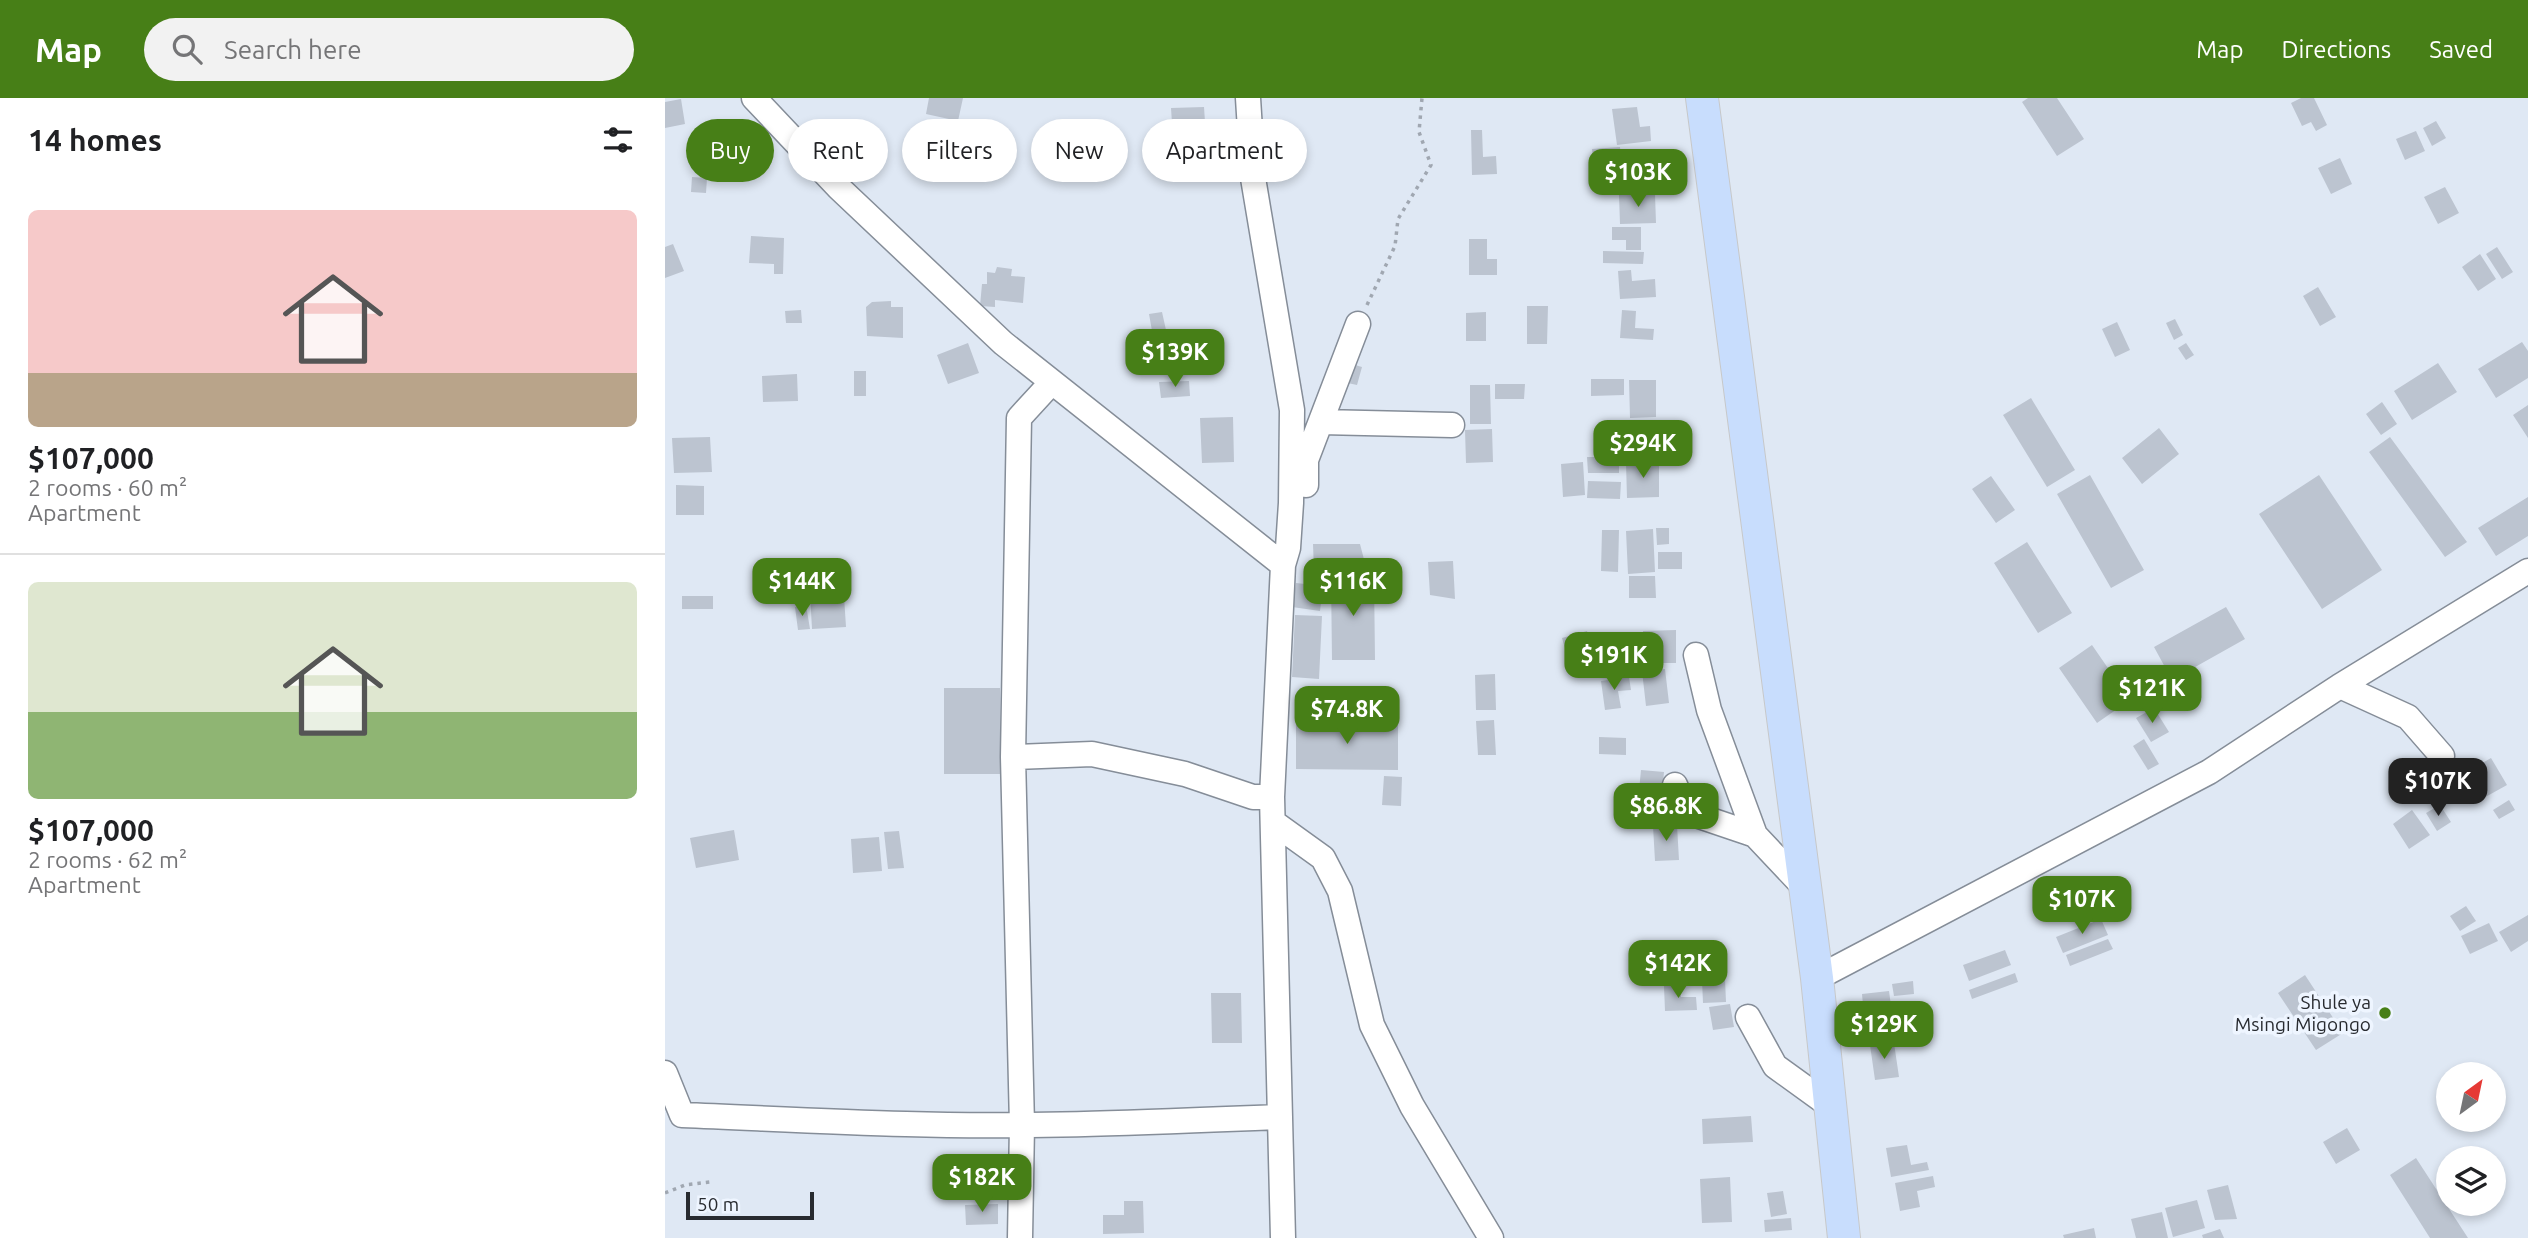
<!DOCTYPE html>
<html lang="en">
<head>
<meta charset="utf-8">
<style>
	:root { --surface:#fff; --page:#f2f2f2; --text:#202124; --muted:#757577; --line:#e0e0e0; --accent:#477f17 }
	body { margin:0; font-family:Ubuntu,sans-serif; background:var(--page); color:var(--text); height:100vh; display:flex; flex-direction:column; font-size:26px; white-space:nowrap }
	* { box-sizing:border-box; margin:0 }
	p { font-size:23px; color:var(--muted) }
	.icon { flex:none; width:38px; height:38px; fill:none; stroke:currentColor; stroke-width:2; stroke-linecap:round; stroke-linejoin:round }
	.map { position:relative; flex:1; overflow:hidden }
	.panel { display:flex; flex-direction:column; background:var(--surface); width:665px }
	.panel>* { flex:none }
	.banner { position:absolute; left:21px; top:21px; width:665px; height:63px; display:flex; gap:14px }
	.needle { width:46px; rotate:33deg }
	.tools { position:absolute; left:1771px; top:964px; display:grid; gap:14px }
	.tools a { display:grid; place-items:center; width:70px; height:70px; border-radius:50%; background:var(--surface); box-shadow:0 4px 10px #0003; font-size:35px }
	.scale { position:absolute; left:21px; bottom:18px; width:128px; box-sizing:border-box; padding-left:7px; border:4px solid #282b30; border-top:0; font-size:19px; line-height:24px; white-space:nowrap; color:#282b30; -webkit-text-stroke:5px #eef5ff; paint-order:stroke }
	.price { position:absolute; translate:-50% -60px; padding:0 16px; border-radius:14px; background:var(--accent); color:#fff; font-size:23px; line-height:46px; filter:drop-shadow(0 2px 4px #0008) }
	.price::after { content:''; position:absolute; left:50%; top:42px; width:21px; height:16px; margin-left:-10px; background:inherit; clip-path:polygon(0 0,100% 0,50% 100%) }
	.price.active { background:#222; color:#fff }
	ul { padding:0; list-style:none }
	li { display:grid; align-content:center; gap:14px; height:371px; padding:0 28px }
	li+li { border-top:2px solid var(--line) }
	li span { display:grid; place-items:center; height:217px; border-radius:10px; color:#555 }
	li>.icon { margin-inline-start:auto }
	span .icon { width:126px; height:126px; fill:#fffc; stroke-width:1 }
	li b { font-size:30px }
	h2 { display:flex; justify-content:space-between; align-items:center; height:84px; padding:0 28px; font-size:30px }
	.pill { padding:0 24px; border-radius:32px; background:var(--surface); box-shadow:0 4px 10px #0003; font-size:24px; line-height:63px }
	.pill.active { background:var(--accent); color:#fff }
	header { display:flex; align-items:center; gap:42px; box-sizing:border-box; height:98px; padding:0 35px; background:var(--accent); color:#fff }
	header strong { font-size:33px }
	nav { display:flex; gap:38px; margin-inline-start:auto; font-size:24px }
	.search { width:490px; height:63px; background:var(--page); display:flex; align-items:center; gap:18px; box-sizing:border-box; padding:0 24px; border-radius:38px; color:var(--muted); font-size:26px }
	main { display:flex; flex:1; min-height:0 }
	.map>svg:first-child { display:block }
	.building { fill:#bcc4d0 }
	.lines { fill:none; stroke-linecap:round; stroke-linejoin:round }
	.minor-casing { stroke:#858d98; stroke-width:27 }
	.major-casing { stroke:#c7c8c9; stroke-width:34 }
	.path { stroke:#a0a7b1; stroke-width:3.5; stroke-dasharray:3.5 5; stroke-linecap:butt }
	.minor { stroke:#fff; stroke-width:24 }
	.major { stroke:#c8ddfd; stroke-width:32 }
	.poi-dot { fill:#477f17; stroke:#eef5ff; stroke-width:2.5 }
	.labels { text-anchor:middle; stroke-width:7; stroke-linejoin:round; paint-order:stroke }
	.poi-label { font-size:19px; fill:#282b30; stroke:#eef5ff; text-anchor:end }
</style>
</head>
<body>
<header>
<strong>Map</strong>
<div class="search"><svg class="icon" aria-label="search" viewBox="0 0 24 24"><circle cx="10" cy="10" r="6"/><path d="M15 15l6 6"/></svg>Search here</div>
<nav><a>Map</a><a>Directions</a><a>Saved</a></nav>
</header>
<main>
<section class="panel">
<h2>14 homes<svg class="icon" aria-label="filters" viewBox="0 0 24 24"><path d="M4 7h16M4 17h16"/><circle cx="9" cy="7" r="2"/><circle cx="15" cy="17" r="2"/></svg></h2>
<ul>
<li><span style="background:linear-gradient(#f6c9c9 75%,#b9a48a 0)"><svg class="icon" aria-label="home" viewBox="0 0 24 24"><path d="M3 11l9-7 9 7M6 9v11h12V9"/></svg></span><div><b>$107,000</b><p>2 rooms · 60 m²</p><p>Apartment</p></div></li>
<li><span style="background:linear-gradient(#dfe7d0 60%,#8fb573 0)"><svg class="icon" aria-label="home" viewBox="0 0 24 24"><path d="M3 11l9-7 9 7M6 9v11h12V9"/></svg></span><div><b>$107,000</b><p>2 rooms · 62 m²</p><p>Apartment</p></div></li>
</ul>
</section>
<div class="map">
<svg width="1863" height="1140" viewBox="0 0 1863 1140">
	<rect width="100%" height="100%" fill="#dfe8f4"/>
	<path class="building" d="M264 0H298L293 23 261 16Z
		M1363 0H1392L1419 41 1392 58 1357 4Z
		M1636 0H1649L1662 27 1651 33 1646 24 1637 28 1626 5Z
		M16 1 20 26 0 30V4Z
		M539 9 540 24 507 25 506 10Z
		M972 9 975 29 985 28 986 43 952 47 947 11Z
		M1771 23 1781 40 1767 48 1758 30Z
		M806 32H817L818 59 831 58 832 76 807 77Z
		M1751 33 1760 53 1740 62 1731 41Z
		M449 34 452 49 426 53 424 39Z
		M955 49 958 81 930 84 927 51Z
		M984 52 988 80 963 83 959 55Z
		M1675 60 1687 86 1666 96 1653 70Z
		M27 79 42 80 41 95 26 94Z
		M1780 89 1794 115 1773 126 1759 99Z
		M990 96 991 125 955 126 954 97Z
		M947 129H976V152H961V142H947Z
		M86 138 119 140 118 176H109V166L84 165Z
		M804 141H822V161H832V177H804Z
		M8 146 19 173 0 180V149Z
		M1832 149 1848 174 1837 181 1821 156Z
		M938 153 979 154 978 166 938 165Z
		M1815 156 1831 181 1813 193 1797 169Z
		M332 169 347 171 346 178 360 179 358 205 330 202V209L315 208 317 186H322V174L330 175Z
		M966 172 967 183 990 181 991 199 955 201 953 173Z
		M1653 189 1671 219 1655 228 1638 198Z
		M226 203V209H238V240L202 238 201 209 207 204Z
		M862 208H883L882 246H862Z
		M136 212 137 225H121L120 213Z
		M957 212 971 213 970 230 989 231 988 242 955 240Z
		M497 214 503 241 489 244 484 216Z
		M821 214V243H801V215Z
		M1510 221 1518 237 1509 242 1501 225Z
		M1452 224 1465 252 1450 259 1437 231Z
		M1857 244 1863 253V280L1831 300 1813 271Z
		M303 245 314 275 283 286 272 257Z
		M1521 245 1529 257 1521 262 1513 250Z
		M683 265 697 269 692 287 678 284Z
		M1773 265 1792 294 1747 322 1729 293Z
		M189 273H201V298H189Z
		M132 276 133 303 98 304 97 278Z
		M926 281H959V297L926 298Z
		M964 282H991V319L965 320Z
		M524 283 525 298 496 300 494 284Z
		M830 286H860L859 301H830Z
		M805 287H825L826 326H805Z
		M1366 300 1410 372 1382 389 1338 317Z
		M1717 304 1732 326 1716 337 1701 316Z
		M1863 307V340L1848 317Z
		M568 319 569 364 537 365 535 320Z
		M966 324 990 325V356H966Z
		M1494 330 1514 356 1477 386 1457 360Z
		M827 331 828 364 801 365 800 332Z
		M45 339 47 374 9 375 7 340Z
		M1725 339 1802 444 1780 459 1704 354Z
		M922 359H954V375H923Z
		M918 364 920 397 898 399 896 366Z
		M961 365H994V399L962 400Z
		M1425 377 1479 472 1446 490 1392 396Z
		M1654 377 1717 472 1657 511 1594 416Z
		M1326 378 1350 412 1331 425 1307 391Z
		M923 383 956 384 955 401 922 400Z
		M11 387 39 388V417H11Z
		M1863 399V438L1831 458 1813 430Z
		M991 430H1004V446L992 447Z
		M988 431 990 474 963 476 961 433Z
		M937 432H954L953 474 936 473Z
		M1362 444 1407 515 1373 535 1329 465Z
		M648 446H695L702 473H649Z
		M993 454H1017V471H993Z
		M788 463 790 501 765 497 763 464Z
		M964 478H990L991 500H964Z
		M666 479H709L710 562H667Z
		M631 485 658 488 655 513 627 509Z
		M161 493 162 498H179L181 529 147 531 145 494Z
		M17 498H48V511H17Z
		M141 507 145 531 133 532 130 509Z
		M1561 509 1580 541 1507 582 1489 549Z
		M630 517 657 518 654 581 627 579Z
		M1011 532V565H978V533Z
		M922 533 929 557 904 564 897 540Z
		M948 534H964V554H973V566H948Z
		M1427 547 1465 602 1432 625 1394 570Z
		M1000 571 1004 605 981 608 977 573Z
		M830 576 831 612H811L810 577Z
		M964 579 966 592 953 593 956 610 940 612 936 583Z
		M279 590H335L336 676H279Z
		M1489 610 1504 634 1486 644 1471 620Z
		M829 622 831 657H813L811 623Z
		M631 624 733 625V672L631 671Z
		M934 639 961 640V657L934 656Z
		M1479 641 1494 666 1483 672 1468 648Z
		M1826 660 1842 687 1815 702 1800 675Z
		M976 672 999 674 996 706 973 703Z
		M719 678 737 679 736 708 717 707Z
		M1844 702 1850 712 1834 721 1828 712Z
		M1775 707 1786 724 1772 733 1761 715Z
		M1747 712 1765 737 1744 751 1728 726Z
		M1012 727 1014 762 990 763 988 728Z
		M69 732 74 762 31 770 25 740Z
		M234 733 239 770 223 771 219 734Z
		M214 739 217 773 188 775 186 741Z
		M1801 808 1811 823 1795 833 1785 818Z
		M1863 817V843L1846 854 1834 834Z
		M1436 821 1443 837 1398 855 1391 839Z
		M1824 825 1833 843 1805 856 1796 838Z
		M1443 841 1448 851 1405 868 1401 857Z
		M1340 852 1346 867 1304 883 1298 867Z
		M1350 875 1353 884 1307 901 1304 892Z
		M1640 877 1678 935 1651 952 1613 895Z
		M1060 881 1061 904 1038 905 1037 882Z
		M1248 883 1249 896 1229 898 1227 886Z
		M1015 887 1016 899H1031L1032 912 1000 913 999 888Z
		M1224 893 1227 915 1199 918 1197 896Z
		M546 895H576L577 945H547Z
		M1065 906 1069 929 1048 932 1044 909Z
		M1229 945 1234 979 1210 982 1205 947Z
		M1086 1018 1088 1044 1038 1046 1037 1021Z
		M1682 1030 1695 1052 1671 1066 1658 1044Z
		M1242 1047 1246 1067 1262 1064 1264 1072 1226 1079 1221 1050Z
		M1751 1060 1803 1140H1765L1725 1077Z
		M1268 1078 1270 1089 1252 1093 1255 1109 1235 1113 1230 1085Z
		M1065 1079 1067 1124 1037 1125 1035 1081Z
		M1563 1087 1572 1121 1550 1122 1542 1092Z
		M1118 1093 1122 1116 1106 1119 1102 1095Z
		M1532 1102 1540 1130 1508 1139 1500 1110Z
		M459 1103H478L479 1135 438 1136V1117H459Z
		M333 1106V1126L301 1127 300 1107Z
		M1497 1114 1503 1140H1471L1466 1121Z
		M1126 1120 1127 1132 1100 1134 1099 1122Z
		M1429 1130 1431 1140H1399L1398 1137Z
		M1555 1131 1559 1140H1538L1537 1137Z"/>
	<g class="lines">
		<defs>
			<path id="minor" d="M89 0 174 90 338 245 618 467 607 699 618 1140
				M583 0 588 80 627 312 626 405 623 450 618 467
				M656 324 787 327
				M641 387V362L693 226
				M1031 557 1044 612 1090 737 1139 789
				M1675 588 1743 619 1777 658
				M348 659 427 656 520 676 588 699H607
				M1010 687 1022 714 1090 737
				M608 724 658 760 675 793 707 927 747 1008 826 1140
				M1152 880 1544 674 1675 588 1863 473
				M1083 919 1110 968 1164 1007
				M0 975 17 1017C92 1020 167 1024 241 1026 366 1030 491 1024 615 1019
				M355 1140 357 1027 348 659 354 320 387 284"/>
			<path id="major" d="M1037 0 1152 880 1179 1140"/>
		</defs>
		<use href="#minor" class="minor-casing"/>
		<use href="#major" class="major-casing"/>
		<path class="path" d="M702 207 730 148 733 121 766 67 754 34 757 0
			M0 1095 20 1087 45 1084"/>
		<use href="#minor" class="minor"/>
		<use href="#major" class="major"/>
	</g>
	<circle class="poi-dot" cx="1720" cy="915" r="7"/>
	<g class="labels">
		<g class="poi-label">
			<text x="1706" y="911">Shule ya<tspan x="1706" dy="22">Msingi Migongo</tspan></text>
		</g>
	</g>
</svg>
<div class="tools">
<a><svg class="needle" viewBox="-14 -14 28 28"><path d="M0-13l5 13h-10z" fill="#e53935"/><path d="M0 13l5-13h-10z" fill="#757577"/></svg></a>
<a><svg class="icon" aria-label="layers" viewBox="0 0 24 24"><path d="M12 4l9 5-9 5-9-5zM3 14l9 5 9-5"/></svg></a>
</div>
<div class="scale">50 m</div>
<b class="price" style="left:973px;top:111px">$103K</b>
<b class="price" style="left:510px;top:291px">$139K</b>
<b class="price" style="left:978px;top:382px">$294K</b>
<b class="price" style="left:137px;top:520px">$144K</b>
<b class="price" style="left:688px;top:520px">$116K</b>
<b class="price" style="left:949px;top:594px">$191K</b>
<b class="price" style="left:1487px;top:627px">$121K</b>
<b class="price" style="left:682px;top:648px">$74.8K</b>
<b class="price active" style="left:1773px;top:720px">$107K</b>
<b class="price" style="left:1001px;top:745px">$86.8K</b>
<b class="price" style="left:1417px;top:838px">$107K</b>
<b class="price" style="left:1013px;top:902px">$142K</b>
<b class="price" style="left:1219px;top:963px">$129K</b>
<b class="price" style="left:317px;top:1116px">$182K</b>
<div class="banner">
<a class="pill active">Buy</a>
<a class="pill">Rent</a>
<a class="pill">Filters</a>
<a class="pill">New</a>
<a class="pill">Apartment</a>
</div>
</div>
</main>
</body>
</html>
